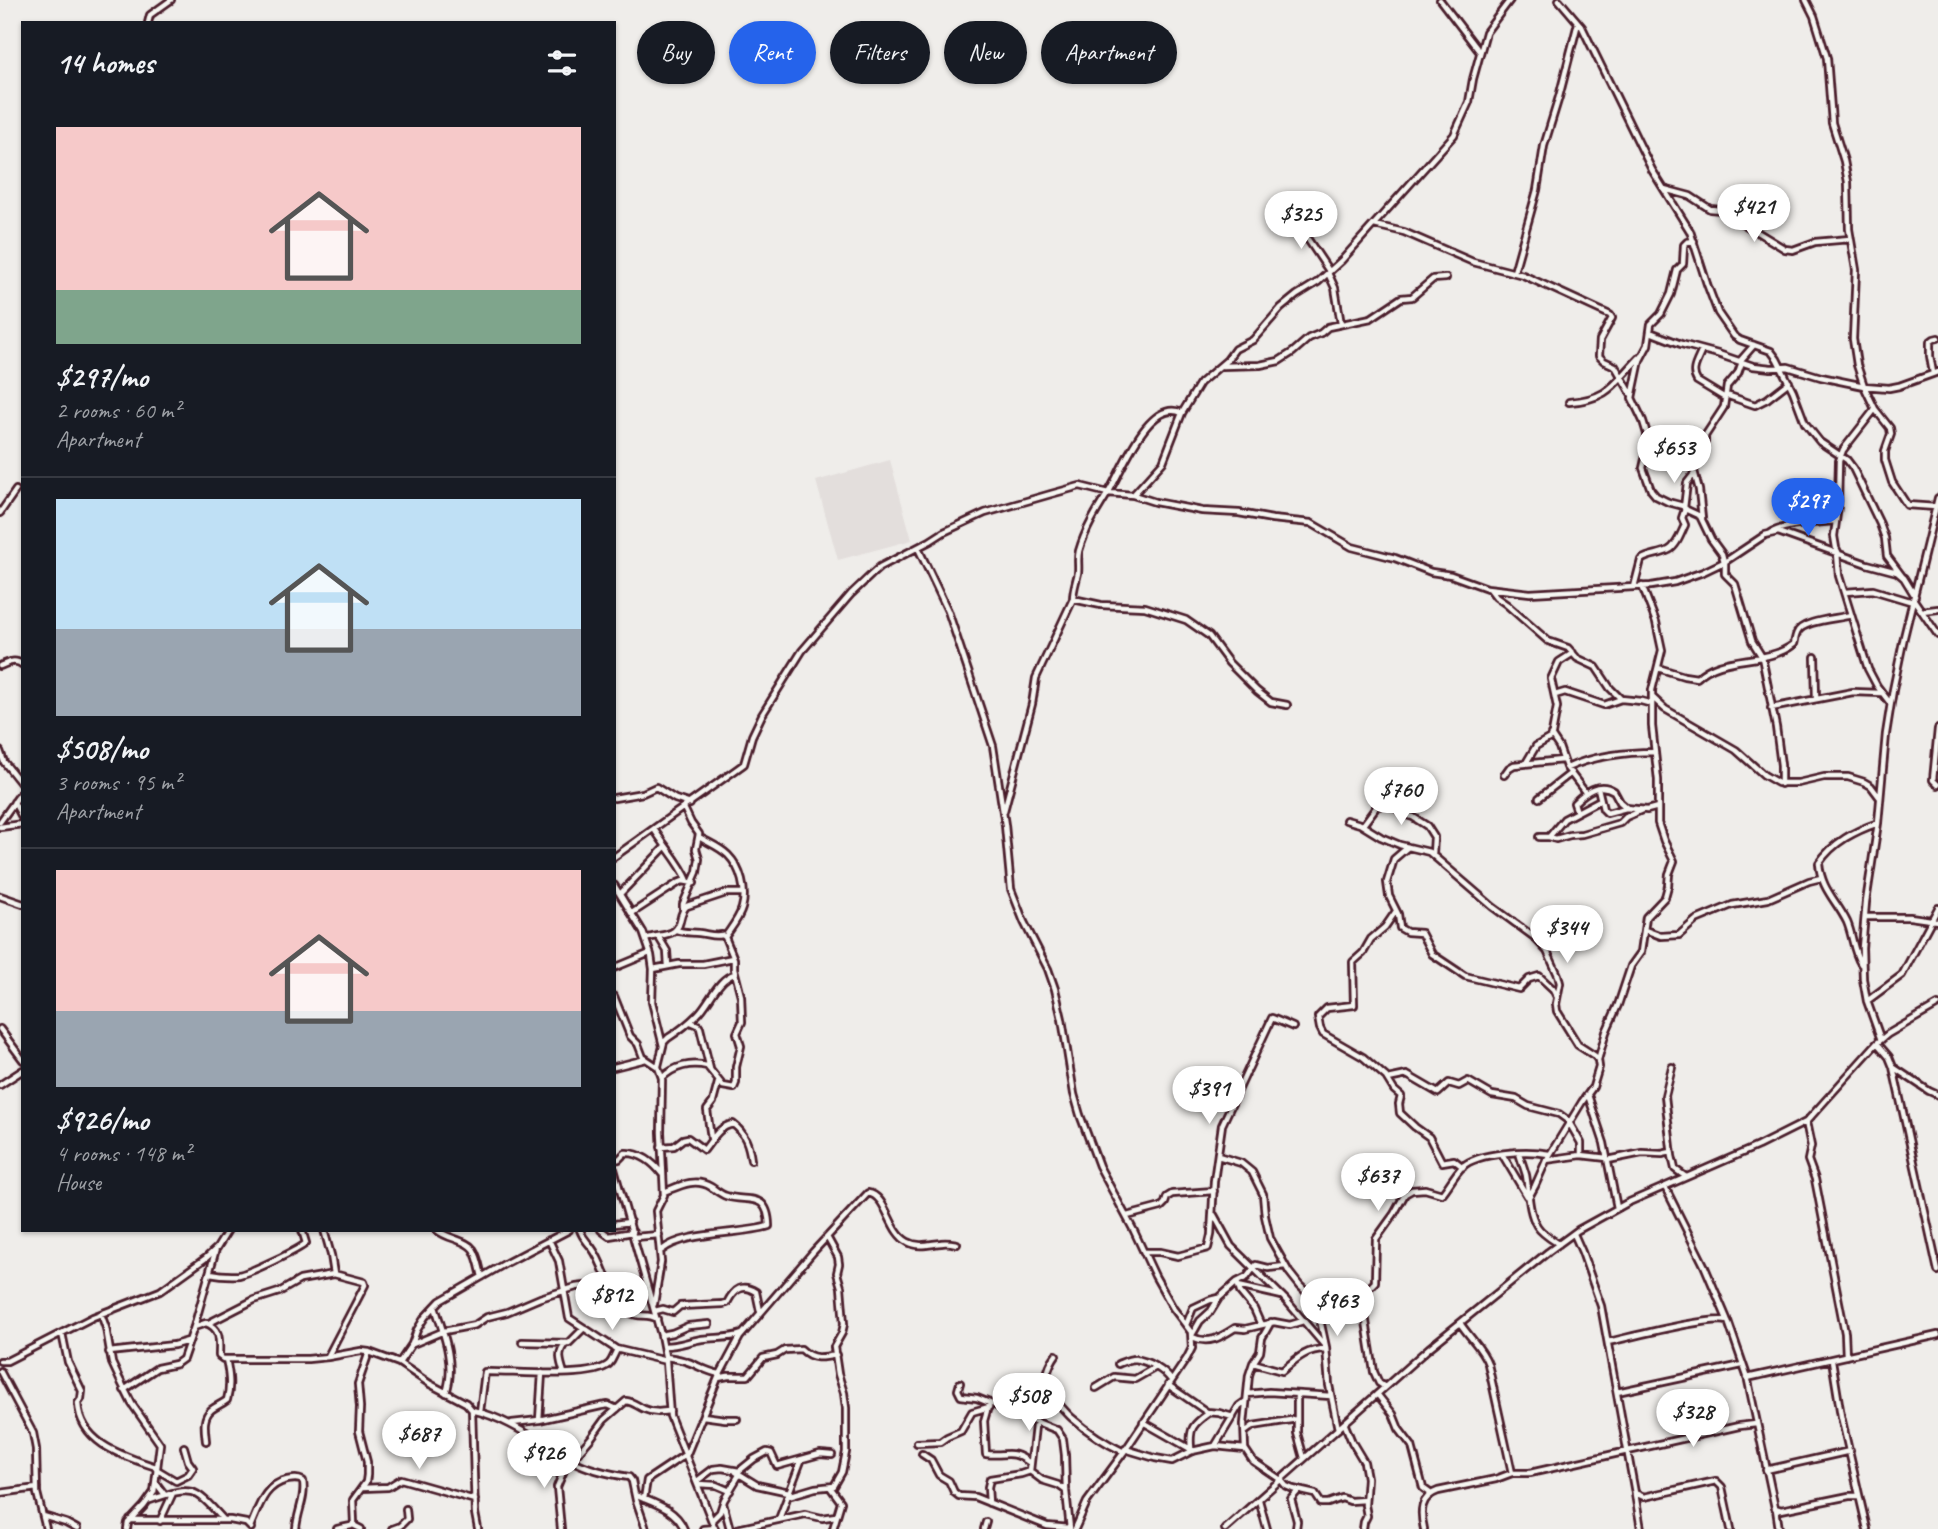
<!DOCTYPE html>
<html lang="en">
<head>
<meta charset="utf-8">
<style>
	:root { --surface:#171b24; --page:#242831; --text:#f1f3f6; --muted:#9ea1a6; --line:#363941; --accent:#2563eb }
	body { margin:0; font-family:Caveat,sans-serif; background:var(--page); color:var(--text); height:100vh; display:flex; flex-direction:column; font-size:26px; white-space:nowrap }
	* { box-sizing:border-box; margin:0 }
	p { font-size:23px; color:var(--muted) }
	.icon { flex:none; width:38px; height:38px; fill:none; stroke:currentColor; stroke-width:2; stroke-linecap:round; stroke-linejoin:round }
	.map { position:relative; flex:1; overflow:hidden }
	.panel { position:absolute; left:21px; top:21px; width:595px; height:1211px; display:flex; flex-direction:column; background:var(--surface); border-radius:0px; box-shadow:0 2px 5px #0004 }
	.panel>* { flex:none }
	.guide { position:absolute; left:637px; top:21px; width:665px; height:63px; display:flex; gap:14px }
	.price { position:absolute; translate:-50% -60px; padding:0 16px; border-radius:24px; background:#fff; color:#222; font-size:23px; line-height:46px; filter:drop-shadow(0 2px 4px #0008) }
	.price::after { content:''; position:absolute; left:50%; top:42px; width:21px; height:16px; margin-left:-10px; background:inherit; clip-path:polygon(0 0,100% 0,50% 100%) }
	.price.current { background:var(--accent); color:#fff }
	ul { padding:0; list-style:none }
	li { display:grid; align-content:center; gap:14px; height:371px; padding:0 35px }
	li+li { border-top:2px solid var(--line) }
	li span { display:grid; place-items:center; height:217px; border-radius:0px; color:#555 }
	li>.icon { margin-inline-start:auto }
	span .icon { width:126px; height:126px; fill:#fffc; stroke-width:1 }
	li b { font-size:30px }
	h2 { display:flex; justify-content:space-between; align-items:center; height:84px; padding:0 35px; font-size:30px }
	.tag { padding:0 24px; border-radius:32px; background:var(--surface); box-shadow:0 2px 5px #0004; font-size:24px; line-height:63px }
	.tag.current { background:var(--accent); color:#fff }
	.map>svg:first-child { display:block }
	.built { fill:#e3dedc }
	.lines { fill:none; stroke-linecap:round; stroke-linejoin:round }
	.minor-casing { stroke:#4a1f2b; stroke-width:10 }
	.minor { stroke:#f6f6f2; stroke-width:4.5 }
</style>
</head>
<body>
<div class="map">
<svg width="1938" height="1529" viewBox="0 0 1938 1529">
	<rect width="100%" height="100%" fill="#efedea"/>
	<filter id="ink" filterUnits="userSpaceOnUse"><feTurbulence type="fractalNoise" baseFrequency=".0143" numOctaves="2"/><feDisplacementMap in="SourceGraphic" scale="14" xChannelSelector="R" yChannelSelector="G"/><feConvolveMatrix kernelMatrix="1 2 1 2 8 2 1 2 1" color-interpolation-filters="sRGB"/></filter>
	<g filter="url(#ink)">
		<path class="built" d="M890 460 912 540 838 560 816 481Z"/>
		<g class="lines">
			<defs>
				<path id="minor" d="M1440 0 1479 51
					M1559 0 1582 27 1652 170 1690 231 1707 284 1718 313 1734 336 1740 340 1771 351 1777 359 1793 391 1805 423 1820 442 1847 460 1853 468 1880 524 1885 538 1887 556 1902 576
					M1806 0 1814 16 1827 58 1832 123 1844 161 1848 182 1849 229 1856 270 1853 339 1857 365 1864 386 1875 409 1890 428 1891 434 1885 451V460L1892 482 1907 505 1936 507
					M148 23 150 15 171 0
					M1664 189 1690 196 1710 209 1721 210 1785 249 1793 250 1815 242 1850 239
					M1297 219 1303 232 1329 271
					M1374 225 1404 232 1473 262 1523 275 1610 315 1612 318 1600 340 1599 356 1604 361 1615 366 1632 395
					M1694 241 1687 242 1684 245 1683 264 1677 270 1671 294 1661 314 1651 324 1648 345 1640 360 1632 398 1643 421 1647 434V451L1643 468 1651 490 1656 496 1668 502 1683 506 1687 510 1700 516 1711 539 1722 554 1724 562
					M1514 272 1537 190 1544 146 1559 97 1578 23
					M1328 273 1335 288 1341 324
					M1650 332 1681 344 1718 354 1753 366 1771 368 1788 367 1821 377 1864 386 1889 388 1899 386 1938 372
					M1702 350C1698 361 1690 370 1697 381L1725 398
					M1740 361 1754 345
					M1222 366 1260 365 1279 361 1293 352 1309 338 1321 333 1328 327 1371 318 1401 298 1412 297 1433 279 1446 278
					M1933 373 1930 356V342L1934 339 1938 338
					M1726 395 1755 405 1767 399 1789 382
					M1569 402C1609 399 1613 385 1639 358
					M1133 495 1163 462 1182 413 1200 383 1227 360 1235 349 1253 340 1281 308 1297 295 1318 282 1342 260 1454 135 1469 102 1473 79 1486 32 1510 0
					M1684 508 1687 483 1694 474
					M0 513 16 490
					M1702 518 1699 490 1694 471 1699 455V448L1705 442V436L1724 407 1727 386 1738 373 1742 362
					M1771 533C1781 525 1821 522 1836 521
					M918 548 948 611 993 746 1005 825 1011 889 1024 922 1048 969 1055 989 1062 1019 1074 1094 1080 1115 1099 1166 1134 1231 1155 1276 1173 1308 1191 1332 1192 1348 1187 1358 1124 1452 1087 1502 1075 1529
					M1837 553 1839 576 1868 669 1877 686 1890 703
					M1839 554 1836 548 1834 536 1838 506 1839 461 1843 450 1875 409
					M1725 562V574L1735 584 1752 641 1762 657 1776 727 1781 765V784
					M1634 587 1641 560C1649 554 1660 555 1669 550 1677 546 1681 533 1685 525L1682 518 1685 509
					M1490 589 1496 597 1506 604 1548 641 1568 648 1577 658 1596 667 1610 688 1621 699 1641 701 1652 704
					M1845 592 1873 590 1913 602
					M1073 599C1073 590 1076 582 1078 573 1079 565 1077 559 1079 551 1085 530 1096 512 1108 493 1121 473 1148 397 1182 413
					M1914 600 1938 635
					M1922 611 1938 609
					M1815 657 1816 698
					M0 666C9 662 15 659 23 665
					M1658 668 1684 676 1697 678C1722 653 1766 666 1794 644 1795 641 1795 637 1797 633 1802 620 1838 619 1851 615
					M1555 695 1565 692 1604 705 1621 699
					M1652 697 1665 709 1736 750 1764 775 1778 783H1798L1824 777H1848L1864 782 1871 786 1880 798
					M1771 708 1853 692 1881 693
					M1938 729 1933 780 1938 785
					M1551 735 1559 747 1566 767 1585 792
					M0 751 4 762 23 786
					M1526 763 1536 746 1550 738 1552 734 1557 707 1551 679 1559 662 1573 653
					M1567 768C1592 756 1627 752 1654 752
					M1504 775 1509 768 1514 765 1562 760
					M1598 788 1603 809 1607 813 1626 808 1647 810 1658 807
					M614 798 643 793 656 787 675 799 690 804
					M1539 798 1571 773
					M14 802 23 819
					M1004 811 1032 704 1036 678 1073 599 1101 605 1145 607 1186 620 1209 636 1229 663 1257 691 1271 702 1287 705
					M1577 812 1574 803C1585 792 1599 781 1614 791L1620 802 1627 808
					M1346 820 1360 824 1381 837 1400 845 1429 852 1493 907 1534 937 1547 951 1558 975 1560 983 1556 1004 1557 1011 1578 1045 1595 1056 1598 1060 1599 1067 1593 1087 1582 1102 1546 1161 1535 1186 1529 1197
					M0 822 23 790
					M1363 825 1377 806 1388 804 1392 805 1404 814 1413 817 1427 826 1434 837 1433 854
					M0 827 23 824
					M654 829C665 847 680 862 688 881
					M699 837C709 843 720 847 728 855 741 868 747 891 742 908 739 919 731 928 725 937
					M1539 837H1549L1556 839 1570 835 1582 834 1620 823 1626 817 1642 810
					M1549 837 1564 819 1600 800
					M1408 847 1394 859 1387 882 1389 896 1398 914 1400 928 1407 932 1421 933 1432 954 1465 976 1519 989 1529 979 1539 976 1553 989 1557 997
					M614 857 744 764 752 736 762 715 802 651 851 594 871 575 880 567 930 541 944 532 985 513 1051 494 1080 486 1108 493 1133 495 1155 502 1202 511 1239 513 1272 519 1311 523 1352 547 1395 558 1431 572 1451 575 1487 588 1530 593 1651 586 1675 582 1703 572 1726 561 1765 535 1778 532 1867 564 1897 572 1904 578 1915 596
					M614 885 643 932 651 955 653 969 652 1002 663 1046
					M620 894 665 847
					M0 896 23 904
					M683 909V904L697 872 699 859 696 849 699 834 691 823 684 808
					M1396 911 1385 927 1371 939 1363 953 1353 962 1354 1005 1327 1008 1318 1017 1320 1028 1323 1034 1363 1057 1386 1077 1394 1090 1401 1096 1399 1104 1400 1113 1415 1127 1429 1137 1442 1162 1454 1160 1463 1167
					M632 913 678 883 683 881 694 883
					M1865 917H1910L1938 921
					M1645 930 1661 936 1679 935 1696 920 1732 905 1768 899 1809 881 1821 878
					M658 936 667 951 668 966
					M646 939C655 935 666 937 674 931 683 925 678 913 687 906L726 893H743
					M1861 964C1853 951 1853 936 1847 922 1836 900 1821 889 1819 863 1833 842 1855 831 1878 823
					M614 968 650 953
					M653 969 679 964H703L733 958
					M614 996 630 1036 638 1044 643 1057 658 1067 662 1078 661 1132 664 1195 656 1211 661 1262 654 1304
					M1867 1001 1902 975 1938 908
					M691 1022 698 1025 700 1028 710 1069
					M0 1029 23 1060
					M1881 1040 1867 1001 1863 979 1862 948 1866 902 1878 823 1886 734 1893 690 1904 637 1938 498
					M1877 1043 1889 1057 1893 1067 1938 1271
					M1598 1060 1606 1032 1618 1005 1631 966 1641 952 1646 917 1665 897 1668 886 1669 874 1674 861 1664 841 1658 823V780L1652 726V690L1662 650 1656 622 1642 586
					M658 1066 664 1042 668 1038C679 1031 689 1023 698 1014 710 1002 718 978 735 974
					M614 1067 646 1059
					M1672 1067 1665 1096 1672 1156 1675 1169 1686 1177
					M1893 1067 1929 1091 1938 1095
					M662 1078C674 1066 691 1062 707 1066L723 1086 734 1088 736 1083V1067L741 1046 737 1033 742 1022 741 996 734 969V959L725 937 722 935C713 937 708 934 699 933 691 932 684 933 676 930
					M1388 1079 1407 1075 1438 1093 1449 1083 1459 1086 1468 1081 1492 1095 1516 1099 1528 1106 1559 1114 1570 1122
					M0 1085 23 1070
					M1588 1095 1604 1143 1617 1208
					M1806 1122 1811 1146 1808 1160 1815 1179 1845 1333 1846 1356
					M1570 1124 1581 1143V1155
					M711 1138 707 1110 713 1102 718 1083
					M661 1147 674 1146 683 1139 688 1138 704 1150C713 1139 718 1127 733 1124 745 1133 749 1145 751 1160
					M1519 1153C1521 1160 1524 1168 1526 1175 1529 1192 1528 1211 1537 1226 1542 1234 1551 1239 1559 1244
					M1502 1154 1527 1196
					M1218 1156 1241 1163 1252 1172 1263 1194 1265 1216 1270 1238 1289 1272 1300 1286 1316 1301 1326 1347 1329 1385 1338 1429
					M614 1160 619 1159 625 1153C640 1152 654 1163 662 1174
					M1546 1160 1581 1155 1607 1158
					M1608 1160 1642 1153 1662 1154 1671 1152
					M614 1169 661 1335 666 1361 670 1416 715 1529
					M1665 1187 1704 1265 1727 1319
					M1214 1215 1231 1246 1285 1299 1325 1346
					M1127 1216 1161 1207 1165 1203 1167 1197 1172 1194 1214 1191
					M614 1224 630 1222
					M324 1230 331 1255 334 1274 364 1282 365 1285 328 1356
					M437 1230C447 1239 465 1239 473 1249 478 1256 480 1269 482 1277
					M580 1230C583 1239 587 1241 592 1248 607 1268 608 1299 631 1313 639 1318 648 1313 657 1319
					M601 1230 609 1236 633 1232
					M1574 1234 1582 1252 1601 1306 1635 1493 1644 1497 1716 1481 1722 1487 1731 1529
					M634 1237 659 1235
					M549 1240 559 1261 569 1318 616 1349 666 1361
					M662 1250C685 1231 740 1235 769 1226 768 1190 747 1203 726 1196 720 1194 716 1190 711 1187 695 1177 679 1186 664 1192
					M1144 1252H1160L1178 1256 1208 1248 1211 1235 1214 1181 1222 1125 1272 1018 1293 1027
					M210 1273C220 1275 229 1276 239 1275 249 1273 299 1250 306 1243L302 1230
					M1237 1282 1240 1292 1254 1309 1261 1325
					M1238 1286 1282 1296
					M435 1307C444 1334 456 1365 446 1393
					M655 1311 663 1309 673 1312 680 1306 723 1304 727 1303C734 1289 742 1283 756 1292L760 1311
					M101 1314 106 1328 112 1363 119 1378 132 1404 160 1444 154 1492 144 1506 128 1523 127 1529
					M1271 1322 1262 1338 1260 1352 1253 1363 1249 1375 1244 1424 1245 1449 1253 1461 1281 1480 1286 1486 1293 1489 1315 1494 1321 1503H1328L1342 1498 1350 1501 1365 1500
					M209 1323 254 1300 279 1292 300 1280 334 1274
					M1460 1323C1469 1337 1483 1349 1488 1364L1512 1473
					M1186 1325 1193 1308 1210 1300 1218 1298
					M194 1327 206 1323C222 1329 219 1342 219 1356L223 1359H308L328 1357 361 1351 369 1352 399 1363 430 1384 466 1403 472 1410 475 1513 478 1529
					M62 1333 68 1362 82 1391 81 1399 78 1403C80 1444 124 1456 156 1467
					M661 1335 672 1333 688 1326 709 1324
					M1192 1335 1200 1321 1211 1311 1219 1298 1237 1282 1247 1277 1256 1265 1268 1268 1285 1266
					M1192 1337C1209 1345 1221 1337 1235 1328L1245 1329 1274 1322 1290 1325 1303 1321
					M522 1342 569 1343 584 1328
					M1608 1342C1631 1337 1710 1316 1728 1321L1747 1376 1775 1508 1781 1510 1849 1496H1858L1860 1499 1867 1529
					M413 1344 444 1331 475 1325 487 1317 507 1312 540 1298 576 1287 585 1286 592 1295 612 1289
					M664 1346C679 1346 689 1341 702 1339 716 1337 729 1339 742 1334
					M109 1352 174 1345 188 1341
					M1056 1355C1047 1367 1048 1374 1043 1388V1391C1055 1397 1062 1409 1072 1418 1088 1432 1105 1443 1124 1452
					M666 1357C673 1358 681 1359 688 1362 699 1366 708 1372 720 1374
					M1832 1360 1841 1416 1860 1499
					M0 1361H7L93 1317 160 1291 206 1258 217 1248 228 1230
					M399 1363 412 1344 417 1330 425 1317 440 1301 506 1263 569 1230
					M1253 1363 1282 1371C1296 1359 1306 1349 1326 1349
					M1118 1364C1123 1362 1129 1359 1135 1359 1148 1361 1164 1370 1171 1380
					M0 1371 33 1433 36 1449 37 1493 46 1529
					M564 1373C560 1361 557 1352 566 1343
					M718 1378 728 1376H748L763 1358 777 1355 785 1350 801 1349C812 1360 822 1358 836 1355
					M1747 1378 1938 1335
					M960 1383 958 1390 961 1396 977 1398 1057 1430 1063 1439 1065 1455 1066 1491 1070 1529
					M1168 1385 1207 1412 1219 1413 1233 1417
					M1385 1387 1379 1383 1374 1372 1365 1315 1360 1302 1359 1290 1370 1287 1375 1282 1376 1239 1394 1214 1405 1194 1412 1190 1425 1189 1442 1194C1449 1186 1454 1175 1462 1167 1478 1152 1528 1150 1549 1154
					M1096 1388 1114 1377 1135 1379 1156 1367
					M124 1390 157 1368 176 1364 183 1359 194 1327 216 1249
					M1617 1392 1742 1365
					M1247 1394 1269 1392 1331 1396
					M1297 1394V1433L1304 1458
					M1377 1394 1393 1414 1399 1429 1412 1446 1423 1488 1430 1493
					M988 1407 984 1421 986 1454C1007 1457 1010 1448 1030 1463
					M472 1410C510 1419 538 1442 571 1460 590 1470 608 1474 629 1477L632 1481 636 1500 646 1529
					M480 1412 485 1372C510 1371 591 1380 609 1364 613 1360 614 1354 617 1350
					M703 1416 725 1419H737
					M539 1420 542 1373
					M1032 1420 1047 1399 1057 1401
					M1143 1422 1194 1451
					M512 1423 539 1420 601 1406 608 1405 617 1409
					M1345 1425 1352 1442 1364 1462 1367 1478 1365 1505 1367 1516 1364 1522 1363 1529
					M1245 1432 1253 1426 1297 1419
					M206 1441C205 1430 202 1418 211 1410 216 1406 222 1404 227 1400 231 1386 229 1373 226 1359
					M917 1443 940 1442 947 1437 961 1431 972 1412 989 1407
					M1215 1446 1239 1406 1246 1401
					M1191 1448C1189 1428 1193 1424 1209 1413
					M1125 1449 1155 1458 1172 1461 1192 1451 1215 1446 1245 1449
					M922 1454 931 1460 939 1475 949 1481 954 1492 959 1496 975 1497 1047 1526 1070 1528
					M686 1456 718 1378 740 1337 813 1252 868 1193C887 1195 889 1233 908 1242 919 1248 930 1244 941 1243 946 1242 952 1243 957 1244
					M571 1461 591 1438 604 1420 626 1401C634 1402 637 1406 644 1409 653 1413 661 1412 670 1411
					M156 1469 176 1481 188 1475 193 1468 188 1461 184 1447
					M1766 1470 1850 1451
					M1030 1471 1042 1480 1058 1485 1065 1490
					M736 1472 757 1485 789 1492
					M697 1481 713 1469 722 1468 739 1471 754 1459 767 1452 771 1453 777 1466 820 1454 832 1455
					M156 1483 165 1495
					M698 1484 716 1485 730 1491
					M830 1487 841 1502 833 1529
					M363 1488 388 1487 401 1479 475 1500
					M0 1493 37 1488
					M1635 1494 1641 1529
					M635 1495C654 1503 676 1509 684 1529
					M788 1496 815 1488 834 1486 842 1472 846 1452V1408L844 1393 838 1374 834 1347 842 1333 844 1324 841 1287 837 1273 839 1264 838 1257 827 1237
					M644 1499 647 1480 686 1454
					M150 1500C193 1486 193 1486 223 1519
					M1259 1500 1267 1529
					M723 1503 730 1529
					M989 1503 988 1487 990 1479 1021 1474 1030 1471 1035 1426 1038 1422
					M1776 1509 1779 1529
					M43 1516 66 1523 77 1529
					M779 1519 801 1461
					M130 1520H230L246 1523 251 1528
					M712 1520 720 1512 724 1500 739 1475
					M160 1521 173 1493
					M353 1525 361 1529
					M250 1527C259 1507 264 1485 287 1480 293 1479 297 1478 303 1481 306 1498 297 1512 296 1529
					M337 1529 351 1526 354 1523 353 1500 366 1482 367 1475V1462L359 1431 360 1407 358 1384 369 1352
					M392 1529 400 1526 407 1519 406 1509
					M561 1529 557 1487 569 1458
					M703 1529 715 1528
					M737 1529 805 1514 822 1518 836 1516
					M984 1529 986 1522
					M1225 1529 1429 1348 1548 1252 1578 1230 1627 1203 1758 1146 1806 1122 1877 1043 1888 1034 1938 1005
					M1296 1529 1297 1521 1291 1499 1298 1491
					M1424 1529C1420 1512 1420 1497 1438 1491L1496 1479 1512 1473H1530L1739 1426 1756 1424"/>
			</defs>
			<use href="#minor" class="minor-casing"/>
			<use href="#minor" class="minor"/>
		</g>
	</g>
</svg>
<b class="price" style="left:1754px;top:244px">$421</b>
<b class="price" style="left:1301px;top:251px">$325</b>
<b class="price" style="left:1674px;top:485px">$653</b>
<b class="price current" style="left:1808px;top:538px">$297</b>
<b class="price" style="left:1401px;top:827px">$760</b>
<b class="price" style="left:1567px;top:965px">$344</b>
<b class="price" style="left:1209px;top:1126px">$391</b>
<b class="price" style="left:1378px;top:1213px">$637</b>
<b class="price" style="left:612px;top:1332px">$812</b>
<b class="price" style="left:1337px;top:1338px">$963</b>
<b class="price" style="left:1029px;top:1433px">$508</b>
<b class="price" style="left:1693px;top:1449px">$328</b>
<b class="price" style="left:419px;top:1471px">$687</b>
<b class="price" style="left:544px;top:1490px">$926</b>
<div class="guide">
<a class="tag">Buy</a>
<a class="tag current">Rent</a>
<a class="tag">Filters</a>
<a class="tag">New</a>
<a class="tag">Apartment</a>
</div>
<section class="panel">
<h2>14 homes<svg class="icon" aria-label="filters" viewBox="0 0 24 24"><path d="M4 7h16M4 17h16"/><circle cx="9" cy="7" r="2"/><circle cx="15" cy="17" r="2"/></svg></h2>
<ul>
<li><span style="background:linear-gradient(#f6c9c9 75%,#7fa58c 0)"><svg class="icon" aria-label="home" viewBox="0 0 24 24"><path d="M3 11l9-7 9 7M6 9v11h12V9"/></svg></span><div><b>$297/mo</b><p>2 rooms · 60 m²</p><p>Apartment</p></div></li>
<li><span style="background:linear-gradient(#bfe0f5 60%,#9aa5b1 0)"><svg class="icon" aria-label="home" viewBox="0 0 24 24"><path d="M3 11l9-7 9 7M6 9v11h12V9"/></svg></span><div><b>$508/mo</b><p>3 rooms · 95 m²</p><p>Apartment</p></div></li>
<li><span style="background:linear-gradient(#f6c9c9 65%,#9aa5b1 0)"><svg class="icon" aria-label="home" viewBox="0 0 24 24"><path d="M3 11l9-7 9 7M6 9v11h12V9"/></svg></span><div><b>$926/mo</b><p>4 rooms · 148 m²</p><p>House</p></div></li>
</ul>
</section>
</div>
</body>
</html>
